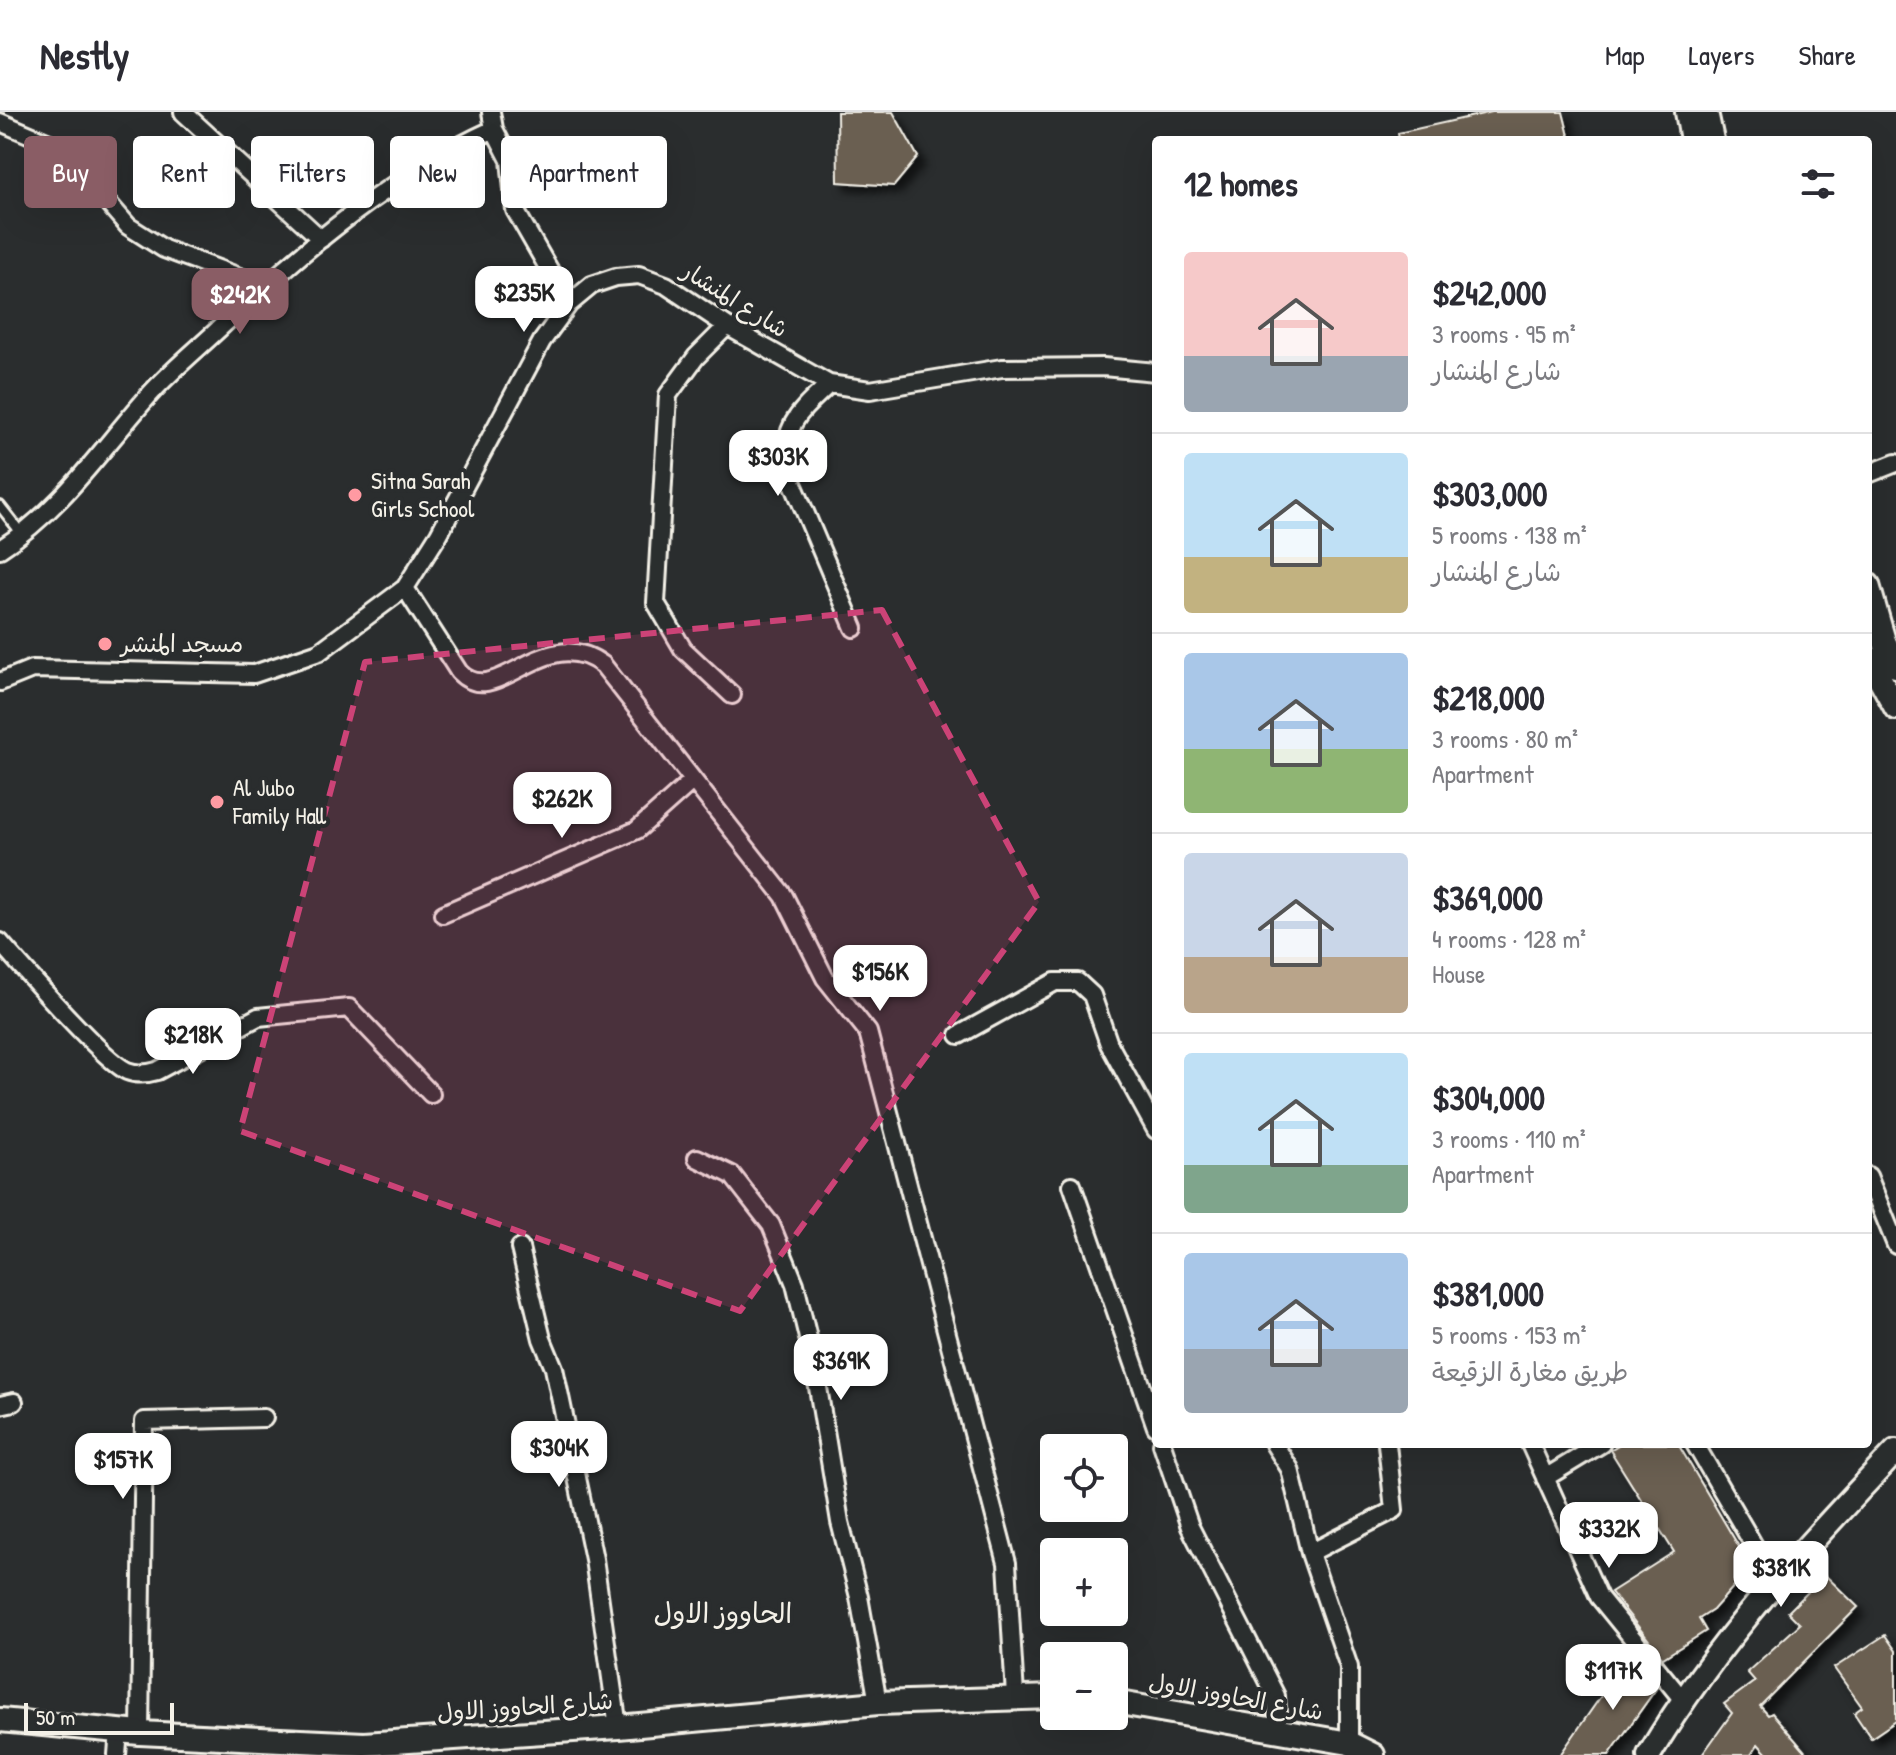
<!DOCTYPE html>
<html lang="en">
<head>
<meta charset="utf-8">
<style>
	:root { --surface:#fff; --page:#f2f2f3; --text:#2b2b33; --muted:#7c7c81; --line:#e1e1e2; --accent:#8a5d65 }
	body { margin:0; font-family:"Patrick Hand","Playpen Sans Arabic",sans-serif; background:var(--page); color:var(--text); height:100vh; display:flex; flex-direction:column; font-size:30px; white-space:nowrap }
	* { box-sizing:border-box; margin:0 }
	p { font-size:26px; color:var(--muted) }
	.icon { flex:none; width:44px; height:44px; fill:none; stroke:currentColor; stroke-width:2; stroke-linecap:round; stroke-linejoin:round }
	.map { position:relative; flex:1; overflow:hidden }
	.side { position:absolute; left:1152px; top:24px; width:720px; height:1312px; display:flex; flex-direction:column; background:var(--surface); border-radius:8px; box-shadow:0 8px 32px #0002 }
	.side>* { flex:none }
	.guide { position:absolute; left:24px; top:24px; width:760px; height:72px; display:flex; gap:16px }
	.tools { position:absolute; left:1040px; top:1322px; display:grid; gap:16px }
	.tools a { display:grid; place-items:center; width:88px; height:88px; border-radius:8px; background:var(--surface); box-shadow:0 8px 32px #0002; font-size:40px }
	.scale { position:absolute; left:24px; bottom:20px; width:150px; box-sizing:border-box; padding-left:8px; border:4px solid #f4f1e8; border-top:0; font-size:22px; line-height:28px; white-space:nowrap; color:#f4f1e8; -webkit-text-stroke:6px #2a2d2e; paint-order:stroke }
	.price { position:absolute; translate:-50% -68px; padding:0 18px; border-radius:16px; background:#fff; color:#222; font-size:26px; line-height:52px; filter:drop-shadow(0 2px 4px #0008) }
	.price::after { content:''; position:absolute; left:50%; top:48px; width:24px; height:18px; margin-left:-12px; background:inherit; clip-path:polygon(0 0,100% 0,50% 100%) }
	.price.selected { background:var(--accent); color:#fff }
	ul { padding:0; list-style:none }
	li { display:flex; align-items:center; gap:24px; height:200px; padding:0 32px }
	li+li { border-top:2px solid var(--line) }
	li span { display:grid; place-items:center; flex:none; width:224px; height:160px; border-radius:8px; color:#555 }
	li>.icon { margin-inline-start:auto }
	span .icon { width:96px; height:96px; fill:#fffc; stroke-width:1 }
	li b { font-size:34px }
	h2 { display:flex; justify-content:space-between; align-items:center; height:96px; padding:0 32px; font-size:34px }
	.chip { padding:0 28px; border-radius:8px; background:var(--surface); box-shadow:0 8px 32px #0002; font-size:28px; line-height:72px }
	.chip.selected { background:var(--accent); color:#fff }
	header { display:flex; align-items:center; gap:48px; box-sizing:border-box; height:112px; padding:0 40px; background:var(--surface); border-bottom:2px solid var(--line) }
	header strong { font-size:38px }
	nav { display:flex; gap:44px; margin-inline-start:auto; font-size:28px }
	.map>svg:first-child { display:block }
	.building { fill:#6a5e51; stroke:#f4f1e8; stroke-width:2; filter:url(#shadow) }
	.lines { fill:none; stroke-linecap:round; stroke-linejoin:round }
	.lane-casing { stroke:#f4f1e8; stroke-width:14 }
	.street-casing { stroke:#f4f1e8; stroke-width:22 }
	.secondary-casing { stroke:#f4f1e8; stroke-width:28 }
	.lane { stroke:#2a2d2e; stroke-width:8 }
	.street { stroke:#2a2d2e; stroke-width:16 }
	.secondary { stroke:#2a2d2e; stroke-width:22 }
	.marked { fill:#cc4377; fill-opacity:0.2; stroke:#cc4377; stroke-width:6; stroke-dasharray:16 10; stroke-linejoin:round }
	.poi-dot { fill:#ff9aa2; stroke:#2a2d2e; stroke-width:3 }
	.labels { text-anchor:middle; stroke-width:8; stroke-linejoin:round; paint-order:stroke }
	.street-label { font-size:24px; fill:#f4f1e8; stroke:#2a2d2e }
	.poi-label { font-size:24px; fill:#f4f1e8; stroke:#2a2d2e; text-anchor:start }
	.quarter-label { font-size:28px; fill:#f4f1e8; stroke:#2a2d2e }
</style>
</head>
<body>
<header>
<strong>Nestly</strong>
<nav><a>Map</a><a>Layers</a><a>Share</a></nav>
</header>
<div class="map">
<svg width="1896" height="1643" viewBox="0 0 1896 1643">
	<defs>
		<filter id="shadow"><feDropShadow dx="7" dy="7" stdDeviation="4" flood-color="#0009"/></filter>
	</defs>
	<rect width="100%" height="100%" fill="#2a2d2e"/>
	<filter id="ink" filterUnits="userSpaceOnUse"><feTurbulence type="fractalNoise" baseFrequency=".0125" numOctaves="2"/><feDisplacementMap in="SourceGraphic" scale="16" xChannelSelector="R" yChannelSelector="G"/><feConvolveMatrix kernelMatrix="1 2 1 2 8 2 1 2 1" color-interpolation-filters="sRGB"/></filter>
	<g filter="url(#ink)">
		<path class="building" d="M837 0H893L918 45 894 74 838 70Z
			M1492 0H1563L1570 28H1399L1398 21Z
			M1620 1332H1678L1751 1455 1713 1498 1699 1507 1706 1519 1663 1546 1611 1480 1674 1440 1610 1338Z
			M1825 1463 1858 1495 1760 1594 1768 1603 1772 1601 1808 1643H1768L1758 1632 1751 1643H1702L1732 1601 1724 1592 1755 1569 1747 1560 1800 1512 1788 1500Z
			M1885 1523 1896 1539V1609L1871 1626 1854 1601 1862 1595 1834 1556Z
			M1631 1541 1658 1574 1609 1643H1560Z"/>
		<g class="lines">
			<defs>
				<path id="lane" d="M0 394 22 422"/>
				<path id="street" d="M183 0 321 127
					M491 0 494 17 510 48 515 98 569 192
					M0 10 73 41 96 77 128 114 164 137 264 174
					M727 214 696 245 668 283 656 491 683 537 732 583
					M829 272C799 301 784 310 786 355L854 516
					M1868 362 1896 351
					M0 437C63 397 103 334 152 280 174 256 200 235 223 213 307 134 389 65 494 17
					M405 476 459 560C497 600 543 508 603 553L784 784 825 866 868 920 1007 1451 1015 1584
					M0 570 32 557 254 562 319 540 405 476 439 422 542 229 569 192 592 173 616 165 639 163 666 173 727 214 829 272 870 278 1002 256 1103 255 1156 260
					M443 802 637 718 692 669
					M0 830C21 854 103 948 127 959 137 963 147 962 157 959L258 905 349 896 431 982
					M959 923 1055 870H1078L1092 883 1109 932 1156 1018
					M697 1046 732 1063 771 1113 795 1172 814 1251 840 1410 859 1485 878 1591
					M1868 1064 1896 1133
					M1072 1073 1156 1315
					M520 1136 542 1227 554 1256 594 1447 618 1615
					M0 1293 14 1290
					M1162 1332 1190 1415 1276 1584 1278 1618
					M1274 1332 1290 1357 1310 1441 1349 1555V1631
					M1530 1332 1599 1485 1682 1587
					M1695 1332 1774 1468
					M1545 1366 1601 1332
					M1310 1441 1394 1398 1387 1332
					M140 1621 144 1309 264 1306
					M117 1643 119 1618"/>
				<path id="secondary" d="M1687 0 1692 28
					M1706 0 1712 28
					M1868 473 1884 529 1896 554
					M1868 545 1896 596
					M1114 1590 1349 1631 1373 1643
					M0 1608 140 1621 364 1632 618 1615 878 1591 1054 1585
					M1649 1643C1717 1528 1805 1435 1896 1339"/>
			</defs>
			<use href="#lane" class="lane-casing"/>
			<use href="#street" class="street-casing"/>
			<use href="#secondary" class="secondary-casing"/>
			<use href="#lane" class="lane"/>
			<use href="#street" class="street"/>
			<use href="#secondary" class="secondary"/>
		</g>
	</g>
	<path class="marked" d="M882 498 1039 790 740 1199 240 1019 365 550Z"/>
	<g class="poi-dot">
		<circle cx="355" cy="383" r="8"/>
		<circle cx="105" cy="532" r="8"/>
		<circle cx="217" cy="690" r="8"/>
	</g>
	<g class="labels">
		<g class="street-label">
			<text transform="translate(735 188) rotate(32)" y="8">شارع المنشار</text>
			<text transform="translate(1236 1585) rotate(10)" y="8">شارع الحاووز الاول</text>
			<text transform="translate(525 1595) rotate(-4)" y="8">شارع الحاووز الاول</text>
		</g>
		<g class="poi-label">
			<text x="371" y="377">Sitna Sarah<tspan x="371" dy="28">Girls School</tspan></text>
			<text x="121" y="540">مسجد المنشر</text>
			<text x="233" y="684">Al Jubo<tspan x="233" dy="28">Family Hall</tspan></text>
		</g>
		<g class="quarter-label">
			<text x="723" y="1511">الحاووز الاول</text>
		</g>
	</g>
</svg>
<div class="tools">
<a><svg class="icon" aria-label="locate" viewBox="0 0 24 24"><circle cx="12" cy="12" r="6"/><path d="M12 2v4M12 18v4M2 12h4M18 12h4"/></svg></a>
<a>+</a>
<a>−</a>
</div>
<div class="scale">50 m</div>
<b class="price" style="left:524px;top:222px">$235K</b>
<b class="price selected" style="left:240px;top:224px">$242K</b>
<b class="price" style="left:778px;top:386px">$303K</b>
<b class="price" style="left:562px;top:728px">$262K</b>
<b class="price" style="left:880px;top:901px">$156K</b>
<b class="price" style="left:193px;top:964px">$218K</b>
<b class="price" style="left:841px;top:1290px">$369K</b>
<b class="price" style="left:559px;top:1377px">$304K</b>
<b class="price" style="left:123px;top:1389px">$157K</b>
<b class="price" style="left:1609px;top:1458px">$332K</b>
<b class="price" style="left:1781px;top:1497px">$381K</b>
<b class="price" style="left:1613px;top:1600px">$117K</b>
<div class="guide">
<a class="chip selected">Buy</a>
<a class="chip">Rent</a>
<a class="chip">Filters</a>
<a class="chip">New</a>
<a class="chip">Apartment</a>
</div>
<section class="side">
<h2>12 homes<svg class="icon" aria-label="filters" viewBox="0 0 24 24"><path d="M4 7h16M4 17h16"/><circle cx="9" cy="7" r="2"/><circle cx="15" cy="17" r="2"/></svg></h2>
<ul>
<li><span style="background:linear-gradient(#f6c9c9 65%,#9aa5b1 0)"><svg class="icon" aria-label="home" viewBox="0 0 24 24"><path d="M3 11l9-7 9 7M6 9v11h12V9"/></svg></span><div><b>$242,000</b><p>3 rooms · 95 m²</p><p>شارع المنشار</p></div></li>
<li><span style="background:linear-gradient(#bfe0f5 65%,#c2b280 0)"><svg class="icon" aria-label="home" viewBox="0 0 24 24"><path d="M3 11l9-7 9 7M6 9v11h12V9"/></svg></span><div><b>$303,000</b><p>5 rooms · 138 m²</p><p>شارع المنشار</p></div></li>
<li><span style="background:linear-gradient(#a9c7e8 60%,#8fb573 0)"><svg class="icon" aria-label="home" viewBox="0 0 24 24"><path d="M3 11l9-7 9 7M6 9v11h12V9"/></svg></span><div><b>$218,000</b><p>3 rooms · 80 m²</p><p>Apartment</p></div></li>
<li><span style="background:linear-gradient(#c9d6e8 65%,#b9a48a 0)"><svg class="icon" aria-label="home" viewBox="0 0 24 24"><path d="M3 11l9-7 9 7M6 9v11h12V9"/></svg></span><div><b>$369,000</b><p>4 rooms · 128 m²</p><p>House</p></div></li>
<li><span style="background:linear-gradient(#bfe0f5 70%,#7fa58c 0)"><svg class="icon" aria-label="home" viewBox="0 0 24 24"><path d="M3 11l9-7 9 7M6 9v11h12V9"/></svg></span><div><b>$304,000</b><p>3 rooms · 110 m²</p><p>Apartment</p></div></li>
<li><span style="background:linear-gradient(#a9c7e8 60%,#9aa5b1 0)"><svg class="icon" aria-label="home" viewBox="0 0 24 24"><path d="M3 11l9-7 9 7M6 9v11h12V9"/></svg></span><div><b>$381,000</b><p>5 rooms · 153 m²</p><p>طريق مغارة الزقيعة</p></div></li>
</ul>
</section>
</div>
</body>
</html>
